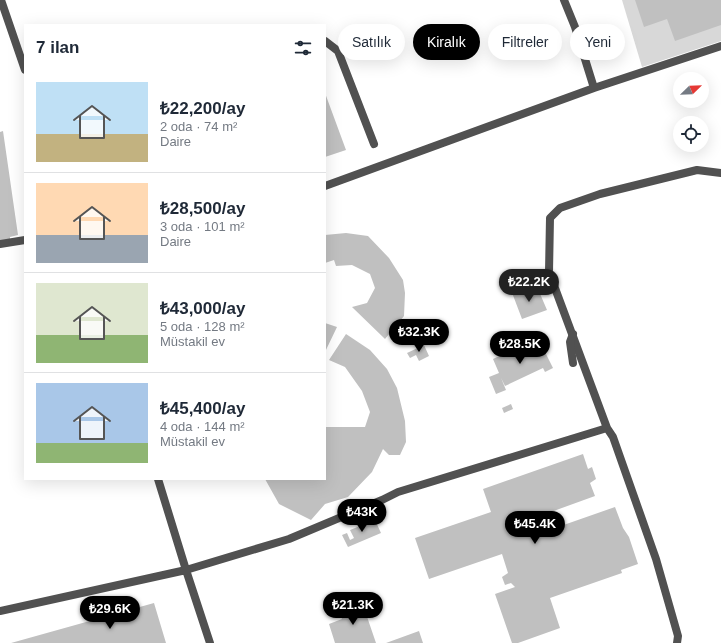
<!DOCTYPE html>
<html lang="tr">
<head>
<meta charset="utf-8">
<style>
	:root { --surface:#fff; --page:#f6f6f7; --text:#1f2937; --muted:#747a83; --line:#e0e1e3; --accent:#000 }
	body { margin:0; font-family:Arial,sans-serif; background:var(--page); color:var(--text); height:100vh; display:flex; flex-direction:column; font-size:15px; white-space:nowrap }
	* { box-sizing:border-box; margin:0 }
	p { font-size:13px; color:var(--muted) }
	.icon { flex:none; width:22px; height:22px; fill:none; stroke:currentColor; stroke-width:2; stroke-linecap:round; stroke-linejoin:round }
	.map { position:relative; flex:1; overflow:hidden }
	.drawer { position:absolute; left:24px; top:24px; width:302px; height:456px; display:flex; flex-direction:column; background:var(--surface); border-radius:0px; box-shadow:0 4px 16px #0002 }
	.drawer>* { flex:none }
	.banner { position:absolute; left:338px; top:24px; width:323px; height:36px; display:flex; gap:8px }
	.needle { width:26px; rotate:67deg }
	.tools { position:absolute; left:673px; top:72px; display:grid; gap:8px }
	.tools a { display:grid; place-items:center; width:36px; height:36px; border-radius:50%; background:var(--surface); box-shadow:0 4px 16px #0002; font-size:20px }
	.price { position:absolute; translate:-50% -34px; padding:0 9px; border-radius:14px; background:var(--accent); color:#fff; font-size:13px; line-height:26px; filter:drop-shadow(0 1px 2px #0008) }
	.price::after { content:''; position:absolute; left:50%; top:24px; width:12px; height:9px; margin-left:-6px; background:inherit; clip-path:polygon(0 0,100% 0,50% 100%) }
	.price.active { background:#222; color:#fff }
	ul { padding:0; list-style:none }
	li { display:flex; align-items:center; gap:12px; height:100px; padding:0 12px }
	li+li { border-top:1px solid var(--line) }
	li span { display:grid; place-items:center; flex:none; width:112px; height:80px; border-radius:0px; color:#555 }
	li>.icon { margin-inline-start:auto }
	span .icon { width:48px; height:48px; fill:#fffc; stroke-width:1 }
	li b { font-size:17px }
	h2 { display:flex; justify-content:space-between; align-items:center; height:48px; padding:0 12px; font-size:17px }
	.pill { padding:0 14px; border-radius:18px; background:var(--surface); box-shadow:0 4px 16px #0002; font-size:14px; line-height:36px }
	.pill.active { background:var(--accent); color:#fff }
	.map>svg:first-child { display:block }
	.green { fill:#d8d8d8 }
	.building { fill:#c0c0c0 }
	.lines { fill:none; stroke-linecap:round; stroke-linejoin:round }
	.service { stroke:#515151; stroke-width:8 }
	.minor { stroke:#515151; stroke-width:8 }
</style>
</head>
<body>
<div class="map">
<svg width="721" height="643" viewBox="0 0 721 643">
	<rect width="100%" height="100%" fill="#fff"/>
	<path class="green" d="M622 0H721V41L642 67Z"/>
	<path class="building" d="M635 0H721V25L675 41 667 19 644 27Z
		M325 93 346 150 325 157Z
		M3 131 18 235 10 237V241L0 242V132Z
		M346 233 368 236 389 258 403 280 405 293 404 316 385 339 352 307 367 303 375 288 370 274 352 265 336 266 334 260 325 263V235Z
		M520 287 523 295 538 289 547 310 522 319 511 290Z
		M325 323 337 327 325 352Z
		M346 334 370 350 387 369 397 388 405 421 406 442 400 455H389L383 449 372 472 348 497 325 504 311 520 279 504 265 479H325V427H365L370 412 362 391 345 367 329 360Z
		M538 338 553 368 545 372 543 368 505 386 501 378 506 390 496 394 489 377 499 373 493 359Z
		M424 345 429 356 419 361 416 355 410 358 407 353Z
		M511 404 513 409 504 413 502 408Z
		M583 454 588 469 592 467 596 479 590 483 595 496 526 521 535 535 615 507 623 528 629 537 638 564 621 570 622 573 550 598 560 628 518 643H512L495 594 515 587 511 583 505 585 502 577 508 573 502 554 429 579 415 538 491 512 483 489Z
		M375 520 381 533 348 547 342 535 347 533 350 540 354 538 350 530Z
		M362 602 376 643H335L329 624 342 619 338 609Z
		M154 603 166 643H11Z
		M419 631 423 643H386Z"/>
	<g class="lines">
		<path class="service" d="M1 0 25 70
			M564 0 575 27 594 88
			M325 41 338 51 374 144
			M325 186 594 88 721 46
			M0 244 25 240
			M158 479 186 570 210 643
			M0 611 186 570 289 539 382 500 398 492 607 428
			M677 643 678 636 656 559 613 437 607 428 549 272 550 218 560 208 600 194 697 170 721 173"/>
		<path class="minor" d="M573 363 570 342 573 334"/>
	</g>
</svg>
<div class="tools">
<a><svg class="needle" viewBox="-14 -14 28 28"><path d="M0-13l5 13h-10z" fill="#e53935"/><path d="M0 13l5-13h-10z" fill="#747a83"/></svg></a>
<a><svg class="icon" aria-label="locate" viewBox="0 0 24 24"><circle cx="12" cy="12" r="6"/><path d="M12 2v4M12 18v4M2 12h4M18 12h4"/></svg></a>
</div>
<b class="price active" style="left:529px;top:303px">₺22.2K</b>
<b class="price" style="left:419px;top:353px">₺32.3K</b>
<b class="price" style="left:520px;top:365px">₺28.5K</b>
<b class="price" style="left:362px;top:533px">₺43K</b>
<b class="price" style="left:535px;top:545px">₺45.4K</b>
<b class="price" style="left:353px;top:626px">₺21.3K</b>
<b class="price" style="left:110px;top:630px">₺29.6K</b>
<div class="banner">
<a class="pill">Satılık</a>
<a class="pill active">Kiralık</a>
<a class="pill">Filtreler</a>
<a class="pill">Yeni</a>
</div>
<section class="drawer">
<h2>7 ilan<svg class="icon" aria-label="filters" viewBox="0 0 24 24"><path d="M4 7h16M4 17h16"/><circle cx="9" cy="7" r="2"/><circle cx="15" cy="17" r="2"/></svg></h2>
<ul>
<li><span style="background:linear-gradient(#bfe0f5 65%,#c2b280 0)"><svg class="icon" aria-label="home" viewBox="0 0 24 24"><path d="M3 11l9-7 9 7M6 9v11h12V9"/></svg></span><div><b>₺22,200/ay</b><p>2 oda · 74 m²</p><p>Daire</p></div></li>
<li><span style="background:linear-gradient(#ffd9b3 65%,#9aa5b1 0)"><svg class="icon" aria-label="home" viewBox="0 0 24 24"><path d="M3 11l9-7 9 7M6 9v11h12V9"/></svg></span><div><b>₺28,500/ay</b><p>3 oda · 101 m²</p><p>Daire</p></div></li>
<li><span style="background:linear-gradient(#dfe7d0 65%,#8fb573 0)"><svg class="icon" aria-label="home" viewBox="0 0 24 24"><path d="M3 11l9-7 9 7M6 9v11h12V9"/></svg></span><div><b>₺43,000/ay</b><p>5 oda · 128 m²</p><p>Müstakil ev</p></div></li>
<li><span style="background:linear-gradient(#a9c7e8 75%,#8fb573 0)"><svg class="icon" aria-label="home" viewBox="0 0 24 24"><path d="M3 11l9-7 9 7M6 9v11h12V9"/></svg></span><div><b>₺45,400/ay</b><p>4 oda · 144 m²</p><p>Müstakil ev</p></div></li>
</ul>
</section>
</div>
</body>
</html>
